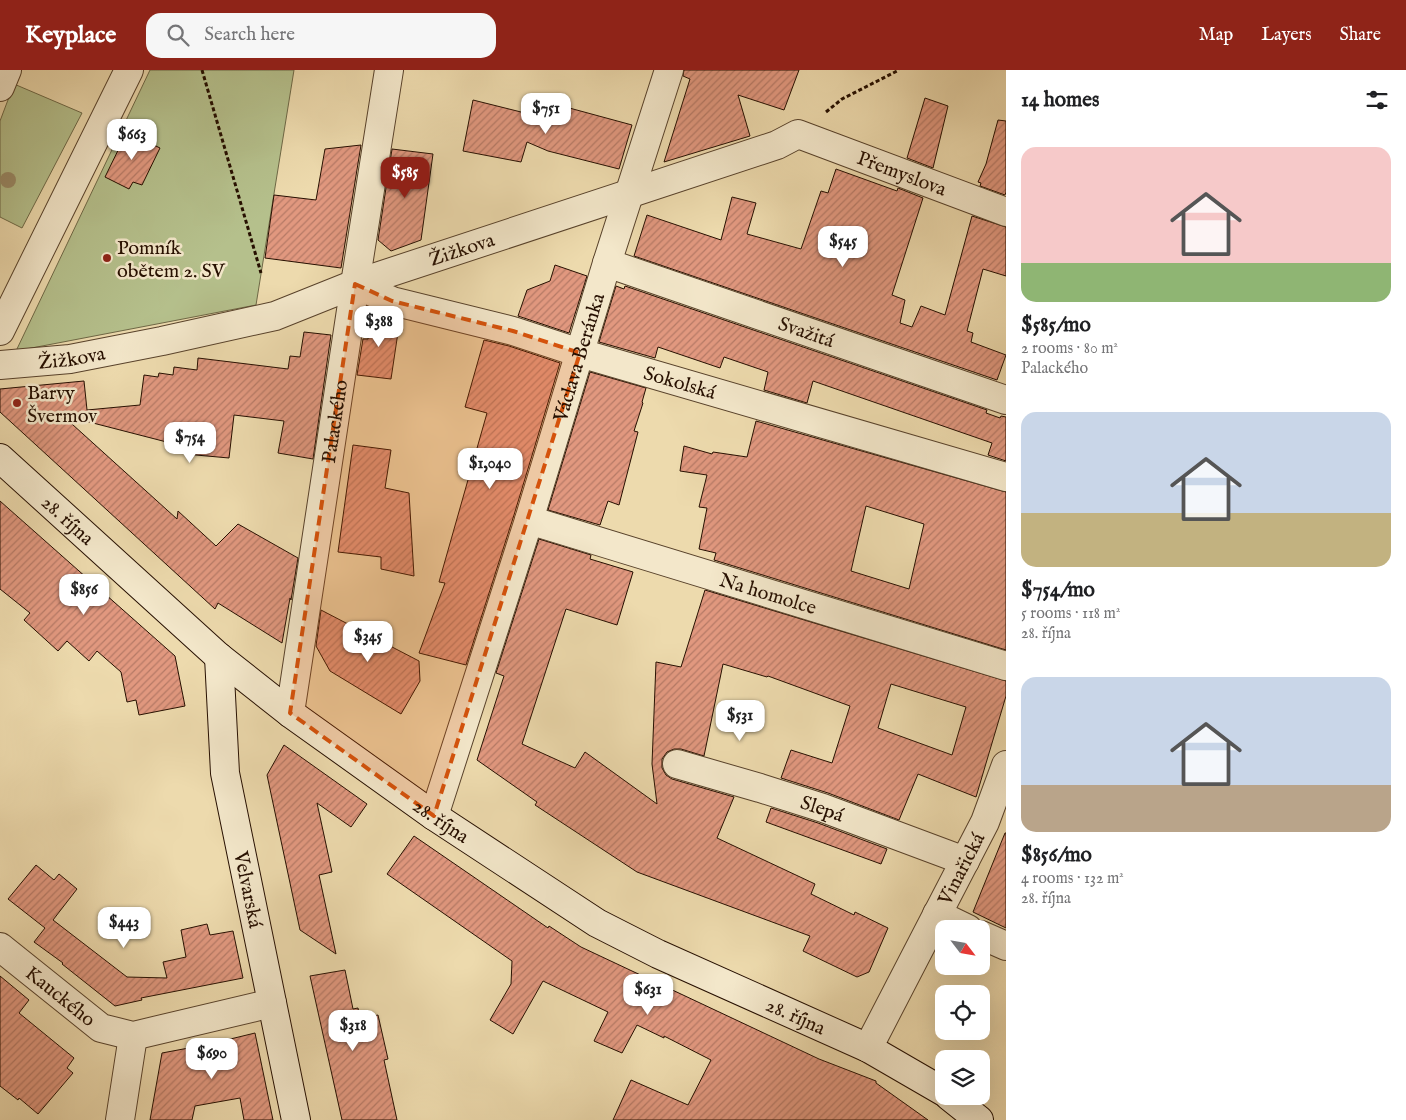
<!DOCTYPE html>
<html lang="en">
<head>
<meta charset="utf-8">
<style>
	:root { --surface:#fff; --page:#f6f6f6; --text:#202124; --muted:#757577; --accent:#8f2418 }
	body { margin:0; font-family:"IM FELL English",serif; background:var(--page); color:var(--text); height:100vh; display:flex; flex-direction:column; font-size:19px; white-space:nowrap }
	* { box-sizing:border-box; margin:0 }
	p { font-size:16px; color:var(--muted) }
	.icon { flex:none; width:28px; height:28px; fill:none; stroke:currentColor; stroke-width:2; stroke-linecap:round; stroke-linejoin:round }
	.map { position:relative; flex:1; overflow:hidden }
	.side { display:flex; flex-direction:column; background:var(--surface); width:400px }
	.side>* { flex:none }
	.needle { width:32px; rotate:121deg }
	.controls { position:absolute; left:935px; top:850px; display:grid; gap:10px }
	.controls a { display:grid; place-items:center; width:55px; height:55px; border-radius:10px; background:var(--surface); box-shadow:0 5px 20px #0002; font-size:25px }
	.price { position:absolute; translate:-50% -42px; padding:0 11px; border-radius:10px; background:#fff; color:#222; font-size:16px; line-height:32px; filter:drop-shadow(0 1px 2px #0008) }
	.price::after { content:''; position:absolute; left:50%; top:30px; width:15px; height:11px; margin-left:-8px; background:inherit; clip-path:polygon(0 0,100% 0,50% 100%) }
	.price.on { background:var(--accent); color:#fff }
	ul { padding:0; list-style:none }
	li { display:grid; align-content:center; gap:10px; height:265px; padding:0 15px }
	li span { display:grid; place-items:center; height:155px; border-radius:15px; color:#555 }
	li>.icon { margin-inline-start:auto }
	span .icon { width:90px; height:90px; fill:#fffc; stroke-width:1 }
	li b { font-size:21px }
	h2 { display:flex; justify-content:space-between; align-items:center; height:60px; padding:0 15px; font-size:21px }
	header { display:flex; align-items:center; gap:30px; box-sizing:border-box; height:70px; padding:0 25px; background:var(--accent); color:#fff }
	header strong { font-size:24px }
	nav { display:flex; gap:28px; margin-inline-start:auto; font-size:18px }
	.search { width:350px; height:45px; background:var(--page); display:flex; align-items:center; gap:12px; box-sizing:border-box; padding:0 18px; border-radius:15px; color:var(--muted); font-size:19px }
	main { display:flex; flex:1; min-height:0 }
	.map>svg:first-child { display:block }
	.green { fill:#b5c08c; stroke:#6e6846 }
	.building { fill:url(#building-hatch); stroke:#260f00; fill-rule:evenodd }
	.lines { fill:none; stroke-linecap:round; stroke-linejoin:round }
	.street-casing { stroke:#58422b; stroke-width:30 }
	.secondary-casing { stroke:#260f00; stroke-width:30 }
	.path { stroke:#260f00; stroke-width:3; stroke-dasharray:4 2.5; stroke-linecap:butt }
	.street { stroke:#f3e7ca; stroke-width:28 }
	.secondary { stroke:#f3e7ca; stroke-width:28 }
	.tree { fill:#9b8c69 }
	.marked { fill:#d5520b; fill-opacity:0.2; stroke:#d5520b; stroke-width:4; stroke-dasharray:10 6; stroke-linejoin:round }
	.poi-dot { fill:#8f2418; stroke:#f3e7ca; stroke-width:2 }
	.labels { text-anchor:middle; stroke-width:5; stroke-linejoin:round; paint-order:stroke }
	.street-label { font-size:20px; fill:#260f00; stroke:#f3e7ca }
	.poi-label { font-size:20px; fill:#260f00; stroke:#f3e7ca; text-anchor:start }
</style>
</head>
<body>
<header>
<strong>Keyplace</strong>
<div class="search"><svg class="icon" aria-label="search" viewBox="0 0 24 24"><circle cx="10" cy="10" r="6"/><path d="M15 15l6 6"/></svg>Search here</div>
<nav><a>Map</a><a>Layers</a><a>Share</a></nav>
</header>
<main>
<div class="map">
<svg width="1006" height="1050" viewBox="0 0 1006 1050">
	<defs>
		<pattern id="building-hatch" width="6" height="6" patternUnits="userSpaceOnUse" patternTransform="scale(1.25)"><rect width="6" height="6" fill="#e1987f"/><path d="M-1 1l2-2M0 6l6-6M5 7l2-2" fill="none" stroke="#b67a66"/></pattern>
	</defs>
	<rect width="100%" height="100%" fill="#eddaad"/>
	<filter id="stains"><feTurbulence type="fractalNoise" baseFrequency=".004" numOctaves="4"/><feColorMatrix values="0 0 0 0 .2 0 0 0 0 .09 0 0 0 0 .02 0 0 0 .5 -.17"/></filter>
	<radialGradient id="worn" r=".72"><stop offset=".6" stop-color="#630" stop-opacity="0"/><stop offset="1" stop-color="#630" stop-opacity=".3"/></radialGradient>
	<path class="green" d="M150 0H294L256 235 16 281Z
		M14 14 82 43 22 158 0 147V51Z"/>
	<path class="building" d="M684 0H799L784 40 738 25 750 66 664 92 690 9 683 6Z
		M925 28 948 36 933 98 907 88Z
		M473 30 557 51 562 36 632 55 619 99 548 81 527 72 521 92 463 81Z
		M998 50 1006 51V122L1005 125 980 116 981 113 978 112 986 94Z
		M127 62 160 78 142 115 133 112 129 119 105 107Z
		M361 75 341 198 265 188 274 125 316 130 325 79Z
		M392 79 433 84 421 170 391 181 378 170Z
		M836 99 897 121 898 118 923 128 892 225 905 230 900 253 912 257 921 236 945 245 972 146 1006 157V206L983 199 967 261 973 263 971 272 1006 285 997 310 634 186 647 145 721 170 732 127 756 133 747 164 801 179 821 121 828 123Z
		M555 195 587 206 569 263 518 246 527 220 550 211Z
		M616 216 624 219 625 216 987 340 986 343 1000 348 1001 346 1006 347V391L988 385 992 373 813 311 807 333 764 320 768 302 724 287 720 298 658 277 655 288 599 272Z
		M372 245 400 249 391 309 357 305 363 269H368Z
		M304 262 331 265 313 389 278 383 284 351 234 345 229 388 185 384 186 377 62 345 177 449 178 441 216 476 238 454 298 488 291 530 290 528 282 573 218 533 215 539 0 342V319L84 311 87 340 140 335 144 305 158 307 159 303 173 305 174 297 197 300 198 288 288 299 290 286 300 287Z
		M484 270 509 276 560 293 514 445 466 595 419 583 445 513 439 512 487 343 465 337Z
		M590 302 646 318 642 332 643 333 634 361 638 362 619 435 608 431 600 455 548 440Z
		M756 351 1006 422V580L714 490 716 483 699 479 707 438 699 437 707 405 680 401 684 376 712 384 713 382 747 387ZM866 436 924 454 909 519 851 501Z
		M353 375 391 380 385 418 409 423 414 506 381 499V487L338 482Z
		M0 431 175 586 185 636 139 645 136 630 127 632 121 602 97 581 89 591 67 571 58 581 24 550 30 543 0 519Z
		M539 469 591 485 590 489 633 502 617 555 566 539 522 674 575 698 585 682 657 734 652 694 656 592 681 597 705 520 1006 611V626L976 727 918 704 899 750 828 723 781 708 791 680 832 693 850 636 768 606 767 607 723 594 704 686 681 679H674L667 682 662 689V698L666 705 672 709 734 727 717 768 815 814 811 824 854 845 855 842 888 858 869 902 857 907 803 881 810 866 637 802 535 735 537 732 477 690 504 606 496 603ZM891 614 966 637 952 685 878 658Z
		M321 540 419 591 420 611 401 644 330 601 316 576Z
		M284 675 367 734 351 757 317 733 332 802 319 805 336 884 300 860 267 705Z
		M771 738 818 753 887 779 881 794 766 752Z
		M1005 763H1006V858L973 842Z
		M414 766 548 858 549 856 581 877 819 989 876 1011V1013L928 1050H613L631 1010 688 1035 711 990 664 966V968L637 955 622 983 594 971 608 942 543 911 513 964 490 950 511 914 512 891 387 804Z
		M36 795 54 810 59 804 77 819 53 850 127 907 167 908 163 892 186 887 181 860 207 854 210 865 233 861 243 908 141 928 142 930 115 936 62 894 63 893 34 872 45 858 8 829Z
		M345 900 353 939 358 938 360 949 378 945 388 989 384 990 397 1050H342L310 906Z
		M0 906 29 930 19 943 74 988 67 998 73 1003 38 1044 19 1028 18 1030 0 1016Z
		M255 963 273 1050H244L240 1028 195 1036 192 1050H150L162 983 210 974Z"/>
	<g class="lines">
		<defs>
			<g id="street">
				<path d="M0 17 7 0"/>
				<path id="s1" d="M607 193 1006 330"/>
				<path id="s2" d="M355 214 392 231 513 261 580 283 1006 407"/>
				<path d="M0 261 129 0"/>
				<path id="s3" d="M0 295 70 289 162 271 275 246 355 214 777 75 798 64 1006 142"/>
				<path id="s4" d="M529 450 1006 596"/>
				<path id="s5" d="M290 643 355 214 389 0"/>
				<path id="s6" d="M677 694 760 718 823 738 965 791"/>
				<path id="s7" d="M434 746 529 450 607 193 669 0"/>
				<path d="M937 844 968 859"/>
				<path d="M981 865 1006 876"/>
				<path id="s8" d="M0 877 101 958 133 966 272 933"/>
				<path id="s9" d="M868 978 985 752 1006 695"/>
				<path d="M120 1050 133 966"/>
			</g>
			<g id="secondary">
				<path id="s10" d="M0 388 219 587 290 643 434 746 597 853 658 884 868 978 944 1022"/>
				<path id="s11" d="M219 587 225 703 296 1050"/>
				<path d="M949 1026 979 1050"/>
			</g>
		</defs>
		<use href="#street" class="street-casing"/>
		<use href="#secondary" class="secondary-casing"/>
		<path class="path" d="M202 0 261 203
			M826 42 842 29 899 0"/>
		<use href="#street" class="street"/>
		<use href="#secondary" class="secondary"/>
	</g>
	<circle class="tree" cx="8" cy="110" r="8"/>
	<path class="marked" d="M355 214 392 231 513 261 580 283 434 746 290 643Z"/>
	<g class="poi-dot">
		<circle cx="107" cy="188" r="5"/>
		<circle cx="17" cy="333" r="5"/>
	</g>
	<g class="labels">
		<g class="street-label">
			<text dy="7" stroke="none"><textPath href="#s3" startOffset="945">Přemyslova</textPath></text>
			<text dy="7" stroke="none"><textPath href="#s3" startOffset="478">Žižkova</textPath></text>
			<text dy="7" stroke="none"><textPath href="#s1" startOffset="211">Svažitá</textPath></text>
			<text dy="7" stroke="none"><textPath href="#s3" startOffset="72">Žižkova</textPath></text>
			<text dy="7" stroke="none"><textPath href="#s7" startOffset="481">Václava Beránka</textPath></text>
			<text dy="7" stroke="none"><textPath href="#s2" startOffset="340">Sokolská</textPath></text>
			<text dy="7" stroke="none"><textPath href="#s5" startOffset="295">Palackého</textPath></text>
			<text dy="7" stroke="none"><textPath href="#s10" startOffset="92">28. října</textPath></text>
			<text dy="7" stroke="none"><textPath href="#s4" startOffset="250">Na homolce</textPath></text>
			<text dy="7" stroke="none"><textPath href="#s6" startOffset="152">Slepá</textPath></text>
			<text dy="7" stroke="none"><textPath href="#s10" startOffset="572">28. října</textPath></text>
			<text dy="7" stroke="none"><textPath href="#s9" startOffset="202">Vinařická</textPath></text>
			<text dy="7" stroke="none"><textPath href="#s11" startOffset="235">Velvarská</textPath></text>
			<text dy="7" stroke="none"><textPath href="#s8" startOffset="78">Kauckého</textPath></text>
			<text dy="7" stroke="none"><textPath href="#s10" startOffset="978">28. října</textPath></text>
		</g>
		<g class="poi-label">
			<text x="117" y="184">Pomník<tspan x="117" dy="23">obětem 2. SV</tspan></text>
			<text x="27" y="329">Barvy<tspan x="27" dy="23">Švermov</tspan></text>
		</g>
	</g>
	<rect width="100%" height="100%" filter="url(#stains)"/>
	<rect width="100%" height="100%" fill="url(#worn)"/>
</svg>
<div class="controls">
<a><svg class="needle" viewBox="-14 -14 28 28"><path d="M0-13l5 13h-10z" fill="#e53935"/><path d="M0 13l5-13h-10z" fill="#757577"/></svg></a>
<a><svg class="icon" aria-label="locate" viewBox="0 0 24 24"><circle cx="12" cy="12" r="6"/><path d="M12 2v4M12 18v4M2 12h4M18 12h4"/></svg></a>
<a><svg class="icon" aria-label="layers" viewBox="0 0 24 24"><path d="M12 4l9 5-9 5-9-5zM3 14l9 5 9-5"/></svg></a>
</div>
<b class="price" style="left:546px;top:65px">$751</b>
<b class="price" style="left:132px;top:91px">$663</b>
<b class="price on" style="left:405px;top:129px">$585</b>
<b class="price" style="left:843px;top:198px">$545</b>
<b class="price" style="left:379px;top:278px">$388</b>
<b class="price" style="left:190px;top:394px">$754</b>
<b class="price" style="left:490px;top:420px">$1,040</b>
<b class="price" style="left:84px;top:546px">$856</b>
<b class="price" style="left:368px;top:593px">$345</b>
<b class="price" style="left:740px;top:672px">$531</b>
<b class="price" style="left:124px;top:879px">$443</b>
<b class="price" style="left:648px;top:946px">$631</b>
<b class="price" style="left:353px;top:982px">$318</b>
<b class="price" style="left:212px;top:1010px">$690</b>
</div>
<section class="side">
<h2>14 homes<svg class="icon" aria-label="filters" viewBox="0 0 24 24"><path d="M4 7h16M4 17h16"/><circle cx="9" cy="7" r="2"/><circle cx="15" cy="17" r="2"/></svg></h2>
<ul>
<li><span style="background:linear-gradient(#f6c9c9 75%,#8fb573 0)"><svg class="icon" aria-label="home" viewBox="0 0 24 24"><path d="M3 11l9-7 9 7M6 9v11h12V9"/></svg></span><div><b>$585/mo</b><p>2 rooms · 80 m²</p><p>Palackého</p></div></li>
<li><span style="background:linear-gradient(#c9d6e8 65%,#c2b280 0)"><svg class="icon" aria-label="home" viewBox="0 0 24 24"><path d="M3 11l9-7 9 7M6 9v11h12V9"/></svg></span><div><b>$754/mo</b><p>5 rooms · 118 m²</p><p>28. října</p></div></li>
<li><span style="background:linear-gradient(#c9d6e8 70%,#b9a48a 0)"><svg class="icon" aria-label="home" viewBox="0 0 24 24"><path d="M3 11l9-7 9 7M6 9v11h12V9"/></svg></span><div><b>$856/mo</b><p>4 rooms · 132 m²</p><p>28. října</p></div></li>
</ul>
</section>
</main>
</body>
</html>
